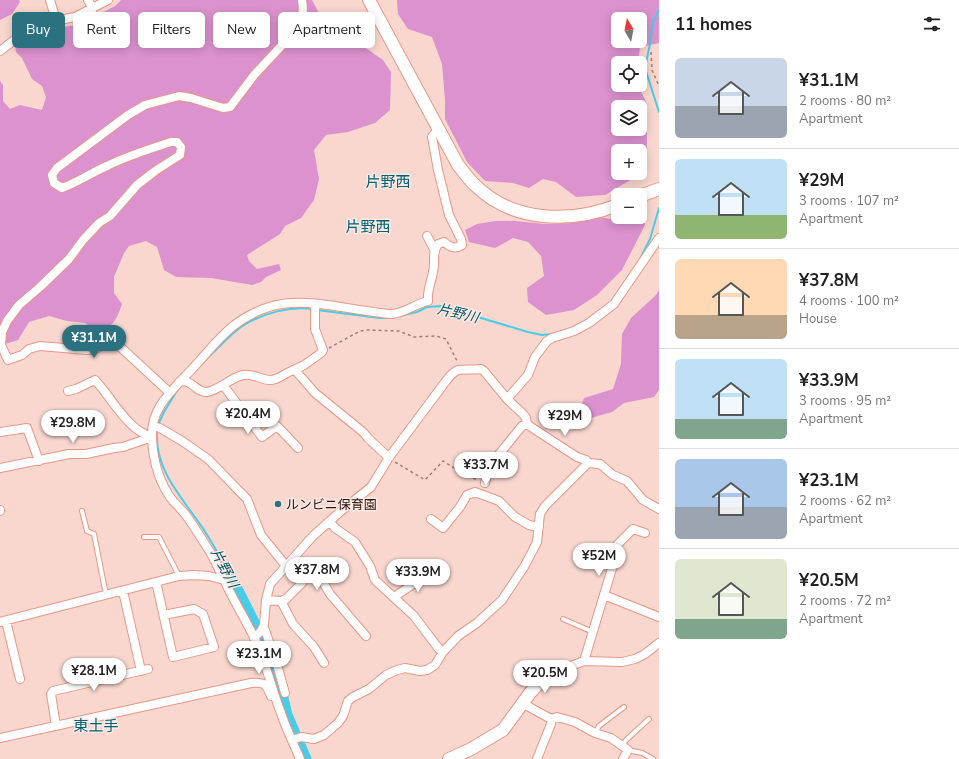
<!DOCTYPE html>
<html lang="en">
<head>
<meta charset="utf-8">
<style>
	:root { --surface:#fff; --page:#f2f2f2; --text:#222; --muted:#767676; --line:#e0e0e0; --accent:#2b717f }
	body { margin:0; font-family:"Nunito Sans","Noto Sans JP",sans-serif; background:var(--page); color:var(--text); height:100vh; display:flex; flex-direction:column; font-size:15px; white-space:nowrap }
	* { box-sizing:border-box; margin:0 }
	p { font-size:13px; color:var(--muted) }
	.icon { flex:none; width:22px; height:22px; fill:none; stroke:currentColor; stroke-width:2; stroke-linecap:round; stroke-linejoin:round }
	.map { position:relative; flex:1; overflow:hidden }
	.side { display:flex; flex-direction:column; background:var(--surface); width:300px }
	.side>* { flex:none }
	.banner { position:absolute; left:12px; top:12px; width:380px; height:36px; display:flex; gap:8px }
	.needle { width:26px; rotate:350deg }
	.tools { position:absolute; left:611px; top:12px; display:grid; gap:8px }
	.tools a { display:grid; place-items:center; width:36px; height:36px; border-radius:6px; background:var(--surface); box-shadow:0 2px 10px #0003; font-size:20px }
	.price { position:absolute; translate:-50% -34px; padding:0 9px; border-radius:14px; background:#fff; color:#222; font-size:13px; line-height:26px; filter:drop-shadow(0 1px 2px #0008) }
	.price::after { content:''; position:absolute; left:50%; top:24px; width:12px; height:9px; margin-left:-6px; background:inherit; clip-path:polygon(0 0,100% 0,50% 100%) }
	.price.active { background:var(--accent); color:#fff }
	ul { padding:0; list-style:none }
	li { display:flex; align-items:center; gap:12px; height:100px; padding:0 16px }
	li+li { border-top:1px solid var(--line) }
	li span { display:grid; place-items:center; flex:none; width:112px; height:80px; border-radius:6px; color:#555 }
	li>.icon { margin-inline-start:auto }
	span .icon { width:48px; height:48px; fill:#fffc; stroke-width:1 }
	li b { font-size:17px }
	h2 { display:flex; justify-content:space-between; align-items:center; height:48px; padding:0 16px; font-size:17px }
	.pill { padding:0 14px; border-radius:6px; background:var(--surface); box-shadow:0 2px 10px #0003; font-size:14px; line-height:36px }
	.pill.active { background:var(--accent); color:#fff }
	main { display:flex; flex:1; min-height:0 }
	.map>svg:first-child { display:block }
	.green { fill:#db92ce; fill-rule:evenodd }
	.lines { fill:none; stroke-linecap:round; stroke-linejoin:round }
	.stream { stroke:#47cde7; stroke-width:2 }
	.river { stroke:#47cde7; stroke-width:13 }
	.lane-casing { stroke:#e79786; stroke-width:6 }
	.street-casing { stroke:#e79786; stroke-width:10 }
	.secondary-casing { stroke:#e79786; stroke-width:14 }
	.path { stroke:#9f7f78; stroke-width:1.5; stroke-dasharray:3 3; stroke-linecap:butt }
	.lane { stroke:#fff; stroke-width:4 }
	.street { stroke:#fff; stroke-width:8 }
	.secondary { stroke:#fff; stroke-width:12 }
	.poi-dot { fill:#2b717f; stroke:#fae9e4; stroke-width:1.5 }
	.labels { text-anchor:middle; stroke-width:3; stroke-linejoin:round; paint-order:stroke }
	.poi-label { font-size:13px; fill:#2e110b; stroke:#fae9e4; text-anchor:start }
	.water-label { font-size:14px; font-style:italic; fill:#035562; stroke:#fae9e4 }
	.quarter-label { font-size:15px; fill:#006272; stroke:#fae9e4 }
</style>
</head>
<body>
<main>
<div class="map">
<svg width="659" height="759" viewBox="0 0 659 759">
	<rect width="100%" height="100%" fill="#f9d7cf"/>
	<path class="green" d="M0 0H19L20 2 12 14 0 20Z
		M121 0H312L321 17 383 60 391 72 390 110 375 123 348 132 326 135 314 150 319 179 314 200 301 218 285 226 280 234 247 255 249 261 257 269 279 264 281 270 266 277 261 282 252 285 211 278 176 277 164 270 157 247 146 241 129 246 124 253 114 277V293L122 304C116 321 113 328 95 331L85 323 67 321 49 316 29 322 18 340 2 345 0 344V81L3 85V101L10 109 20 105 42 110 46 97 42 86 32 79 22 58 16 52 15 43 34 32 81 24 115 6Z
		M397 0H659V43L640 47 638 63H618V85H638L647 104V150L640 165V151H618V173H636L634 178 605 195 576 197 556 182 543 179 529 188 513 183 485 181 467 162 445 119V100L442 64 432 37 408 29 398 14ZM618 19H640V41H618ZM618 107H640V129H618Z
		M644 214 645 225 622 270 597 295 574 310 546 315 528 302 527 288 544 276 541 256 528 242 513 238 495 248 469 242 465 230 477 224 496 221H515L545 224 574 223 600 217 611 219 640 217V215Z
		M659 290V390L654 397 624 403 612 412 591 418 579 412 584 398 613 389 621 364 622 334 631 318 656 295Z"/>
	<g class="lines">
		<path class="stream" d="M659 10 653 22 650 44 645 68 659 112
			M640 259 650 239 659 208
			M317 310 380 318H388
			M395 317 417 312 427 307 441 306 528 332 542 335 553 334
			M204 361C217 350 230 334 244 325 264 313 290 306 313 309
			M158 425 164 412 178 389
			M157 430C154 471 183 498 204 530 213 544 222 560 229 575"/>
		<path class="river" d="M229 575 262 640 276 673 286 715 305 759"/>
		<defs>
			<path id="lane" d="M82 511 87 531 94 534 106 595
				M144 537H159L179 576
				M563 619 593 632
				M595 733 599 726 624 707
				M622 746 626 740 649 719
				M628 750 642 753 653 759"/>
			<path id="street" d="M50 0 56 20
				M88 0 93 9
				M0 51 31 27 39 24 75 17 108 0
				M427 236 434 249
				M295 370 315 393 363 432 368 438 389 458
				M179 382C192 378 196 393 207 392 219 390 232 377 243 375 253 373 261 380 270 380 277 380 281 376 287 373 293 370 299 368 304 365 310 361 316 357 322 352L323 350 315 329V304
				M223 385 262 437 277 426 298 448
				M68 391 76 389 95 380C112 398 127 430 152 437
				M169 392 116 343 109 342 97 348 87 350 40 346 29 349 22 355 8 360 1 345 2 332 7 321 19 305 40 287 69 259 83 240 99 223 110 216 137 185 155 171 180 155 181 147 177 142H171C149 149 127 156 107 166 91 173 78 182 62 188L54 183 52 175 57 168 128 115 145 105 179 96 191 98 223 108 230 107 255 74 299 27C303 18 304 11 302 0
				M507 399 528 375 535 357 547 341 552 338 574 331 589 323 614 304 659 238
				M153 426 160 428 182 441 208 459 247 499 261 535 286 566
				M0 432 27 428 39 461
				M588 463 600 464 613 475 627 481 643 500 659 509
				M0 468 69 454H86L114 448 123 447 152 437
				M485 483 489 468 492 463 522 426 527 424
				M0 510V511
				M431 519 443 528 460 507 467 495 475 492 499 501 515 517 529 525 539 527
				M330 522 335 528 355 542 370 566 375 580 414 616 439 649 443 652
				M156 582 173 657 214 647 203 614 194 609 164 615
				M123 591 141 671
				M604 595 659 617
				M394 597 425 576 436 573
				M266 600 281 601 286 599 302 583 309 571 313 569 316 570 330 594 366 636
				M281 601 293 624 314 647 324 663
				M6 621 20 679
				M0 622 179 576 194 575 209 576 224 580
				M262 629 265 630 278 668 285 693
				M254 638 261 631 264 625 266 600 270 584 313 536 341 511 371 487 390 456 446 381C449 377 453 372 458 370 461 369 475 370 481 369L484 371 507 399 523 414 526 418 527 424 531 427 577 457 586 460 588 463 545 506 540 514 537 542 533 550 524 567 502 600 477 623 458 636 443 652 435 665 427 670 420 671 405 668 397 670 386 675 369 689 353 697 348 701 343 716 338 723 324 735 314 739 301 737 292 740
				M584 661 613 565 614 548 633 529 645 533
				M555 672 584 661 622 662 635 659 645 654 659 643
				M522 703 551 719V724L537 759
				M551 719 557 717 575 722 595 733 611 738 628 750 623 759
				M56 726 51 694 53 691 148 669
				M0 738 251 683C265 682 266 684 271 696
				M300 759C294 744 286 729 281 713 271 688 266 662 254 637 246 621 237 606 229 590 223 578 217 564 210 552 202 539 194 526 185 514 181 509 177 505 173 501 159 483 153 460 152 438 150 407 174 389 193 368 218 341 232 319 269 307 300 297 336 307 367 311 375 312 384 314 392 314 405 313 415 304 428 301 427 290 431 283 433 272 436 262 431 254 438 244L444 242C450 247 455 250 462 245L461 239 449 215 438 170 432 137 438 129"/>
			<path id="secondary" d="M369 0 458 165C464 172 469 180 476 186 514 223 572 223 618 205
				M640 196 659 189
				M449 759 471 749 503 730 530 693 540 682 555 672"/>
		</defs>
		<use href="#lane" class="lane-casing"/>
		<use href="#street" class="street-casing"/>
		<use href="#secondary" class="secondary-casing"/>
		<path class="path" d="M651 52 652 70 659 86
			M329 348 360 331 367 330 399 331 414 337 436 336 446 339 458 363
			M395 462 425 480 443 461 467 476 478 480"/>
		<use href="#lane" class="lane"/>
		<use href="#street" class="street"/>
		<use href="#secondary" class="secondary"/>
	</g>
	<circle class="poi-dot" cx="278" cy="504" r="4"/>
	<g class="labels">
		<g class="poi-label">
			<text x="286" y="509">ルンビニ保育園</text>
		</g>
		<g class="water-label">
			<text transform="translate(458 313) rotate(13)" y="5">片野川</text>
			<text transform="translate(225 568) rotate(62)" y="5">片野川</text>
		</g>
		<g class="quarter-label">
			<text x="388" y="187">片野西</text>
			<text x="368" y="232">片野西</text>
			<text x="96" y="731">東土手</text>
		</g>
	</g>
</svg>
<div class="tools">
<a><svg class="needle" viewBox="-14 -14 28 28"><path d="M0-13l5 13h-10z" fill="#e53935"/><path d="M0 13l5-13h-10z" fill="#767676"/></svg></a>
<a><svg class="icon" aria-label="locate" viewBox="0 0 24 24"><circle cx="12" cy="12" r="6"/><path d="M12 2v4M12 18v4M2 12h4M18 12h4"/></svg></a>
<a><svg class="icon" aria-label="layers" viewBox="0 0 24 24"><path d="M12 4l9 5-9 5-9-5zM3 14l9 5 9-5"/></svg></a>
<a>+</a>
<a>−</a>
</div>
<b class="price active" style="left:94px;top:359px">¥31.1M</b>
<b class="price" style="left:248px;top:435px">¥20.4M</b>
<b class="price" style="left:565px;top:437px">¥29M</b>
<b class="price" style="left:73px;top:444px">¥29.8M</b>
<b class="price" style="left:486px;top:486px">¥33.7M</b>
<b class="price" style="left:599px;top:577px">¥52M</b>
<b class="price" style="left:317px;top:591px">¥37.8M</b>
<b class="price" style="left:418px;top:593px">¥33.9M</b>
<b class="price" style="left:259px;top:675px">¥23.1M</b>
<b class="price" style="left:94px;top:692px">¥28.1M</b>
<b class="price" style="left:545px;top:694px">¥20.5M</b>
<div class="banner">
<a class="pill active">Buy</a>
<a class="pill">Rent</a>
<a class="pill">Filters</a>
<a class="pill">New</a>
<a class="pill">Apartment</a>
</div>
</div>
<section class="side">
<h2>11 homes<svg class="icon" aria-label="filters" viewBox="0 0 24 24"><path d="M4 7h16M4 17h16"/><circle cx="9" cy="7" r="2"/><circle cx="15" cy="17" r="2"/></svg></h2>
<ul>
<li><span style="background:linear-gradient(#c9d6e8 60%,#9aa5b1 0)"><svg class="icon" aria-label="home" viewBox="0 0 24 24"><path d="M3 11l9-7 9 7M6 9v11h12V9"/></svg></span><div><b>¥31.1M</b><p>2 rooms · 80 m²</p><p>Apartment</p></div></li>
<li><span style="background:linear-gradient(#bfe0f5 70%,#8fb573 0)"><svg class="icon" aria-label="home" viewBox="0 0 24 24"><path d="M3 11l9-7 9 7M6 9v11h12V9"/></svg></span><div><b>¥29M</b><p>3 rooms · 107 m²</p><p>Apartment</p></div></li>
<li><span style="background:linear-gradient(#ffd9b3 70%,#b9a48a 0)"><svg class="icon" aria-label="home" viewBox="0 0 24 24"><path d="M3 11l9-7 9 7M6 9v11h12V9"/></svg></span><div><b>¥37.8M</b><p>4 rooms · 100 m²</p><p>House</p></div></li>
<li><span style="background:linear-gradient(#bfe0f5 75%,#7fa58c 0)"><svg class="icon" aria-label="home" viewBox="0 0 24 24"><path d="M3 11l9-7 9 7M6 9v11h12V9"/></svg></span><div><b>¥33.9M</b><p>3 rooms · 95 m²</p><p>Apartment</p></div></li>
<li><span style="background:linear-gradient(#a9c7e8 60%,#9aa5b1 0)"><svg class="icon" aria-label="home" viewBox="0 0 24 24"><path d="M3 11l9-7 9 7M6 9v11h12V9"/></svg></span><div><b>¥23.1M</b><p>2 rooms · 62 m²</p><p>Apartment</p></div></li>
<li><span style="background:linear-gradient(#dfe7d0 75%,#7fa58c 0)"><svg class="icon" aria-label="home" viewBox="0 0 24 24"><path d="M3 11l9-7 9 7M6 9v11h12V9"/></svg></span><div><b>¥20.5M</b><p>2 rooms · 72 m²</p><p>Apartment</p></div></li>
</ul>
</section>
</main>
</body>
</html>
